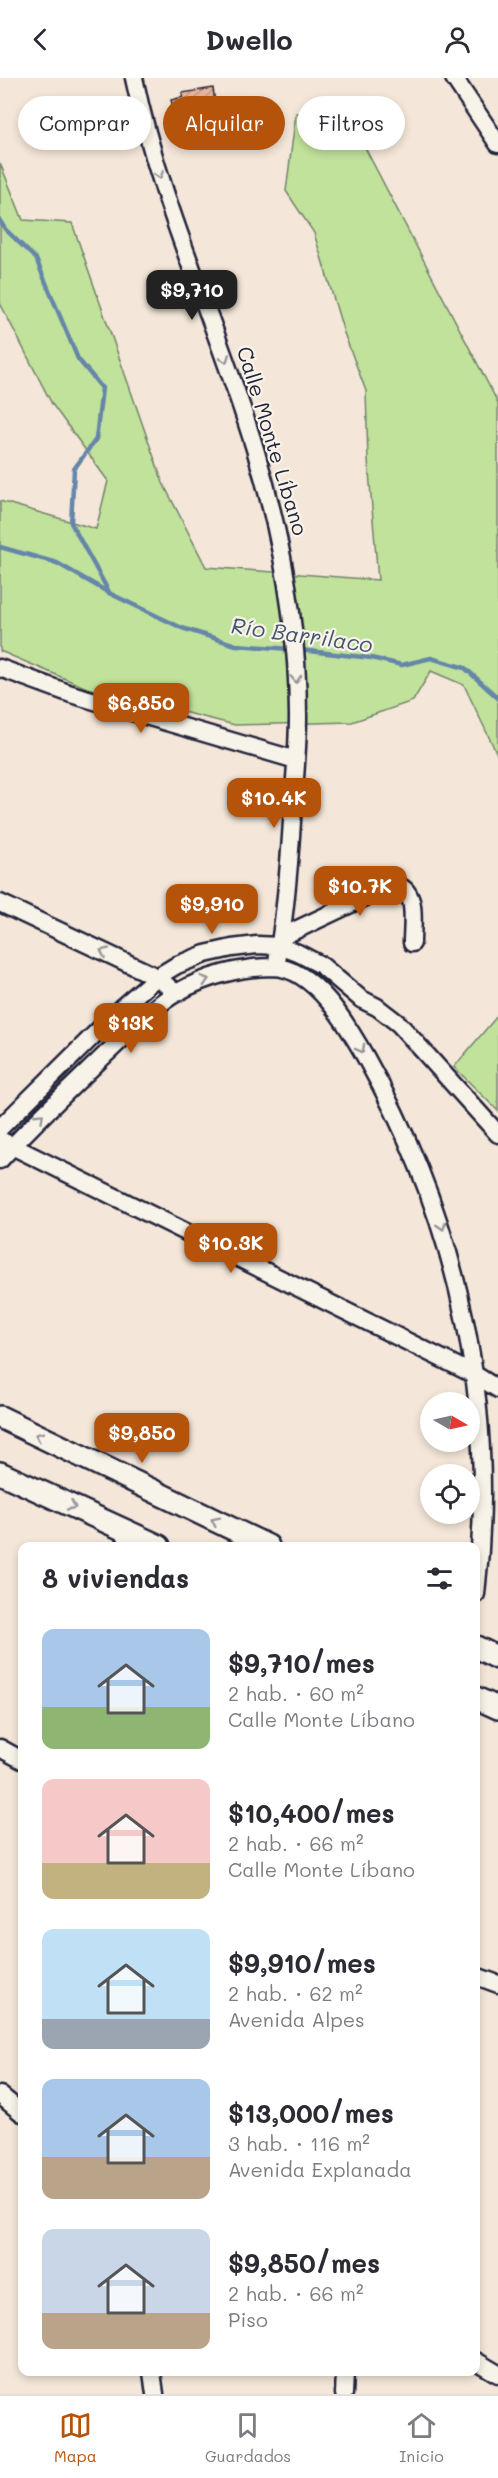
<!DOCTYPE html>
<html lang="es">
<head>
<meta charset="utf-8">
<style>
	:root { --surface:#fff; --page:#f2f2f3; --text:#2b2b33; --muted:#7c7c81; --line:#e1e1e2; --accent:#b45309 }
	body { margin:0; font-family:Mali,sans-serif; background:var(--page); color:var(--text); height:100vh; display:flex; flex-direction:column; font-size:22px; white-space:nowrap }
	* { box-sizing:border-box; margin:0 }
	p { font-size:20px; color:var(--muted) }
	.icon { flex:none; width:33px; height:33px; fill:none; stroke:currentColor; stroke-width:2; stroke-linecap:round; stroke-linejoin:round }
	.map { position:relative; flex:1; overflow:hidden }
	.side { position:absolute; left:18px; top:1464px; width:462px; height:834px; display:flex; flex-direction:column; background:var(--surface); border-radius:12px; box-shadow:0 3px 9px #0003 }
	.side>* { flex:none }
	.banner { position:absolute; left:18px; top:18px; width:462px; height:54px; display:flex; gap:12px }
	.needle { width:39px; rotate:99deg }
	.fabs { position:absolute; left:420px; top:1314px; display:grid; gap:12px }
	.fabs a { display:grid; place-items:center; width:60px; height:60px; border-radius:50%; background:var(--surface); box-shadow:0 3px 9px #0003; font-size:30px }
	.price { position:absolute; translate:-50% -51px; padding:0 14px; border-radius:12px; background:var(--accent); color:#fff; font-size:20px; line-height:39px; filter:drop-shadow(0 2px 3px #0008) }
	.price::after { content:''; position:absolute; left:50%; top:36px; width:18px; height:14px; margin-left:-9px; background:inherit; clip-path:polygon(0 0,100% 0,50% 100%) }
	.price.selected { background:#222; color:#fff }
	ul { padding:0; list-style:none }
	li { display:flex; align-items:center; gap:18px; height:150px; padding:0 24px }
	li span { display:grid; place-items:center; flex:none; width:168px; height:120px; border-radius:12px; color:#555 }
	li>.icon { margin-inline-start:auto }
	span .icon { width:72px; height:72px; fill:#fffc; stroke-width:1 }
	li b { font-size:26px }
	h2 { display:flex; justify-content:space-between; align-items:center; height:72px; padding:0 24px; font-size:26px }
	.chip { padding:0 21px; border-radius:27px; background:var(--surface); box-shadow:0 3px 9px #0003; font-size:21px; line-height:54px }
	.chip.selected { background:var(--accent); color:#fff }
	header { display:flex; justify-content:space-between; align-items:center; height:78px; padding:0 24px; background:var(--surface); font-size:27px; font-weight:700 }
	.menu { display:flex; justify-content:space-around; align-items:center; height:84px; border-top:2px solid var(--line); background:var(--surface); font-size:16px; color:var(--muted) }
	.menu a { display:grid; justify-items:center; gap:3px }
	.menu .selected { color:var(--accent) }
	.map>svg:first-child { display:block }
	.garden { fill:#c1e29b; stroke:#72826b; stroke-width:1.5 }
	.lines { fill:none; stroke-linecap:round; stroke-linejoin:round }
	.stream { stroke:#6586a8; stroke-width:4.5 }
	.building { fill:url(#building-hatch); stroke:#22223b; stroke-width:1.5 }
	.minor-casing { stroke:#22223b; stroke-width:21 }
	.major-casing { stroke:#22223b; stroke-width:26 }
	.minor { stroke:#f7f3e8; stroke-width:16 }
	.major { stroke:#f7f3e8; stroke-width:21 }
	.oneway { stroke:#97959a }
	.labels { text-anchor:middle; stroke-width:4.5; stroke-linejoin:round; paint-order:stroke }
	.street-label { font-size:21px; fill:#22223b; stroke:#f7f3e8 }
	.water-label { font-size:22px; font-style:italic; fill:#435471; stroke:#f7f3e8 }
</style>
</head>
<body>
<header><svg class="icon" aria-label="back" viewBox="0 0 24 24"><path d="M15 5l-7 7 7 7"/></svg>Dwello<svg class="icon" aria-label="person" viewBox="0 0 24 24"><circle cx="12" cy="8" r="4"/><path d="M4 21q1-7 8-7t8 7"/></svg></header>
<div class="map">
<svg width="498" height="2316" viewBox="0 0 498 2316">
	<defs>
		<pattern id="building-hatch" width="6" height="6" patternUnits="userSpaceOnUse" patternTransform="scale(1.5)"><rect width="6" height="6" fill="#eab79d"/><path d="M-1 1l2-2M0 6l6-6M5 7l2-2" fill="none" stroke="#c89d88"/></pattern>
	</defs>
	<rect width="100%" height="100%" fill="#f4e7d9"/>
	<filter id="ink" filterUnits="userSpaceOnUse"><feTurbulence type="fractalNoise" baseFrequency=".0167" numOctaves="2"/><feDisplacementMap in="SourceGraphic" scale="12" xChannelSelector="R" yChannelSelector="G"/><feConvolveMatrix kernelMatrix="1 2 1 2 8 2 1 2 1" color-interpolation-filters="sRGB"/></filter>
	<g filter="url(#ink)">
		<path class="garden" d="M296 35 348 37 498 325V678L464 607 431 593 413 623 352 644 235 647 87 610 0 573V423L96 451 108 403 52 326 0 225V85L23 142 72 145 163 405 206 489 378 502 368 382 366 313 344 255 314 155 286 113Z
			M498 937V1033L454 989Z"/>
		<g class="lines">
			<path class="stream" d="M0 143 5 151 36 181 78 281 102 310 96 361 74 391 71 445 109 514
				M0 469 57 485 111 516 182 550 236 567 291 571
				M300 572 371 580 402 587 431 580 465 590 498 620"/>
		</g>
		<path class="building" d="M213 10 216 33 205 35 206 40 178 47 171 22 183 19 182 15Z"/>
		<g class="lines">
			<defs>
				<path id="minor" d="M134 0C161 130 217 245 255 371 281 457 298 547 298 638 298 673 294 708 292 743 289 792 285 841 276 889
					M454 0 498 66
					M0 590 71 616 296 682
					M0 825 157 899 176 915
					M281 859 393 806C419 811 412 843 412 865
					M0 1050 122 929 157 899 177 887 205 876 232 870 257 867 280 868 298 875 321 887 361 921 377 929 399 946 498 1056
					M0 1062 477 1298 498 1311
					M0 1082C34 1044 71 1010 107 975 130 954 151 929 178 914 206 898 241 889 273 889 315 890 348 948 366 980 459 1146 498 1327 476 1516
					M127 1468V1453
					M0 1670 22 1682
					M476 1898 498 1906
					M0 2017 22 2035
					M476 2283 498 2296
					M152 2294 155 2316
					M344 2316 345 2294"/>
				<path id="major" d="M0 1339 268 1468
					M0 1395 159 1468
					M476 1569 498 1580
					M476 1620 498 1630"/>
			</defs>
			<use href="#minor" class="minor-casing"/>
			<use href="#major" class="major-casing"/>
			<use href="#minor" class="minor"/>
			<use href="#major" class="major"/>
		</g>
		<defs><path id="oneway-chevron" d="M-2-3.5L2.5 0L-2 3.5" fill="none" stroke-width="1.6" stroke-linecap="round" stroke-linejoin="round" transform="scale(1.5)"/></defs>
		<g class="oneway">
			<use href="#oneway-chevron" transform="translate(159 97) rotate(73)"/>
			<use href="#oneway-chevron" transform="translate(225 281) rotate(70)"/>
			<use href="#oneway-chevron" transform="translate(296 601) rotate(87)"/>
			<use href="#oneway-chevron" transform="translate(104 874) rotate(-155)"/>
			<use href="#oneway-chevron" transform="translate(205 902) rotate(-18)"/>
			<use href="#oneway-chevron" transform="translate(361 971) rotate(61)"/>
			<use href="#oneway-chevron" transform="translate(40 1039) rotate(-44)"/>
			<use href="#oneway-chevron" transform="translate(442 1148) rotate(72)"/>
			<use href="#oneway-chevron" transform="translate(39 1358) rotate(-154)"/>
			<use href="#oneway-chevron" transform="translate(72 1428) rotate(25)"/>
			<use href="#oneway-chevron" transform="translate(215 1443) rotate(-154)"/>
		</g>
	</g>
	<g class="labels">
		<g class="street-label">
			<text transform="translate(272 363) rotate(73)" y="7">Calle Monte Líbano</text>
		</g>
		<g class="water-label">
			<text transform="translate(302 557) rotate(8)" y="8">Río Barrilaco</text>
		</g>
	</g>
</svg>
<div class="fabs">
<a><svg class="needle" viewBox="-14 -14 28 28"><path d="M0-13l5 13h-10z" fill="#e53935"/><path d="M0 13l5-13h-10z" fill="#7c7c81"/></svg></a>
<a><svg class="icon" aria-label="locate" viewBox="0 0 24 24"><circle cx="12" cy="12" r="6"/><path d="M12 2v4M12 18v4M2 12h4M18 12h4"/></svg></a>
</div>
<b class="price selected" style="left:192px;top:243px">$9,710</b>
<b class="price" style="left:141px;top:656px">$6,850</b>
<b class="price" style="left:274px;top:751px">$10.4K</b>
<b class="price" style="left:360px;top:839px">$10.7K</b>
<b class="price" style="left:212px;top:857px">$9,910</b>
<b class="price" style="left:131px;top:976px">$13K</b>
<b class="price" style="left:231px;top:1196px">$10.3K</b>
<b class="price" style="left:142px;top:1386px">$9,850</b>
<div class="banner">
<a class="chip">Comprar</a>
<a class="chip selected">Alquilar</a>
<a class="chip">Filtros</a>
</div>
<section class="side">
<h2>8 viviendas<svg class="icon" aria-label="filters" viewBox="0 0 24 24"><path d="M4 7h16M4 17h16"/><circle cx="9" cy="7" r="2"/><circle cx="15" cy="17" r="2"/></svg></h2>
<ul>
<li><span style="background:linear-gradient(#a9c7e8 65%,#8fb573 0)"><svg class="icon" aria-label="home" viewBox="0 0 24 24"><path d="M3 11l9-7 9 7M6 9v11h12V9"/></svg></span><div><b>$9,710/mes</b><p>2 hab. · 60 m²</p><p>Calle Monte Líbano</p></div></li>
<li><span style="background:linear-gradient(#f6c9c9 70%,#c2b280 0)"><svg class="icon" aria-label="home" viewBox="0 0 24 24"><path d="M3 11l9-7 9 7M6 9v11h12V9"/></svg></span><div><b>$10,400/mes</b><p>2 hab. · 66 m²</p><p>Calle Monte Líbano</p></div></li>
<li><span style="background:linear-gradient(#bfe0f5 75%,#9aa5b1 0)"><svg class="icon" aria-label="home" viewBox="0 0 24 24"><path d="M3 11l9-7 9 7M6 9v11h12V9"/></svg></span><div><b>$9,910/mes</b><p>2 hab. · 62 m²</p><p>Avenida Alpes</p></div></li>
<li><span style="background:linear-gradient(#a9c7e8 65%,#b9a48a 0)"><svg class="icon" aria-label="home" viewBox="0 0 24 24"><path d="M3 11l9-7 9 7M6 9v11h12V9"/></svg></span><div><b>$13,000/mes</b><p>3 hab. · 116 m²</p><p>Avenida Explanada</p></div></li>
<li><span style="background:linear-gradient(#c9d6e8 70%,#b9a48a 0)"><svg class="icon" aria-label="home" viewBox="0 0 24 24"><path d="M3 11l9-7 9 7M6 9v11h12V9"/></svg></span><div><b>$9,850/mes</b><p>2 hab. · 66 m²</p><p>Piso</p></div></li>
</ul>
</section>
</div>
<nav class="menu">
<a class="selected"><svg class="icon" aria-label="map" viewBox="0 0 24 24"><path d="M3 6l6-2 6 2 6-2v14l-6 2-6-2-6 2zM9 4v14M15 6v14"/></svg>Mapa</a>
<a><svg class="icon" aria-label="saved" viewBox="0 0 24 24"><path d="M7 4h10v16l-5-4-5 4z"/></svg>Guardados</a>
<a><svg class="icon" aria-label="home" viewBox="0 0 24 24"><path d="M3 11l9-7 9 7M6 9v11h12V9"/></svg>Inicio</a>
</nav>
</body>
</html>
